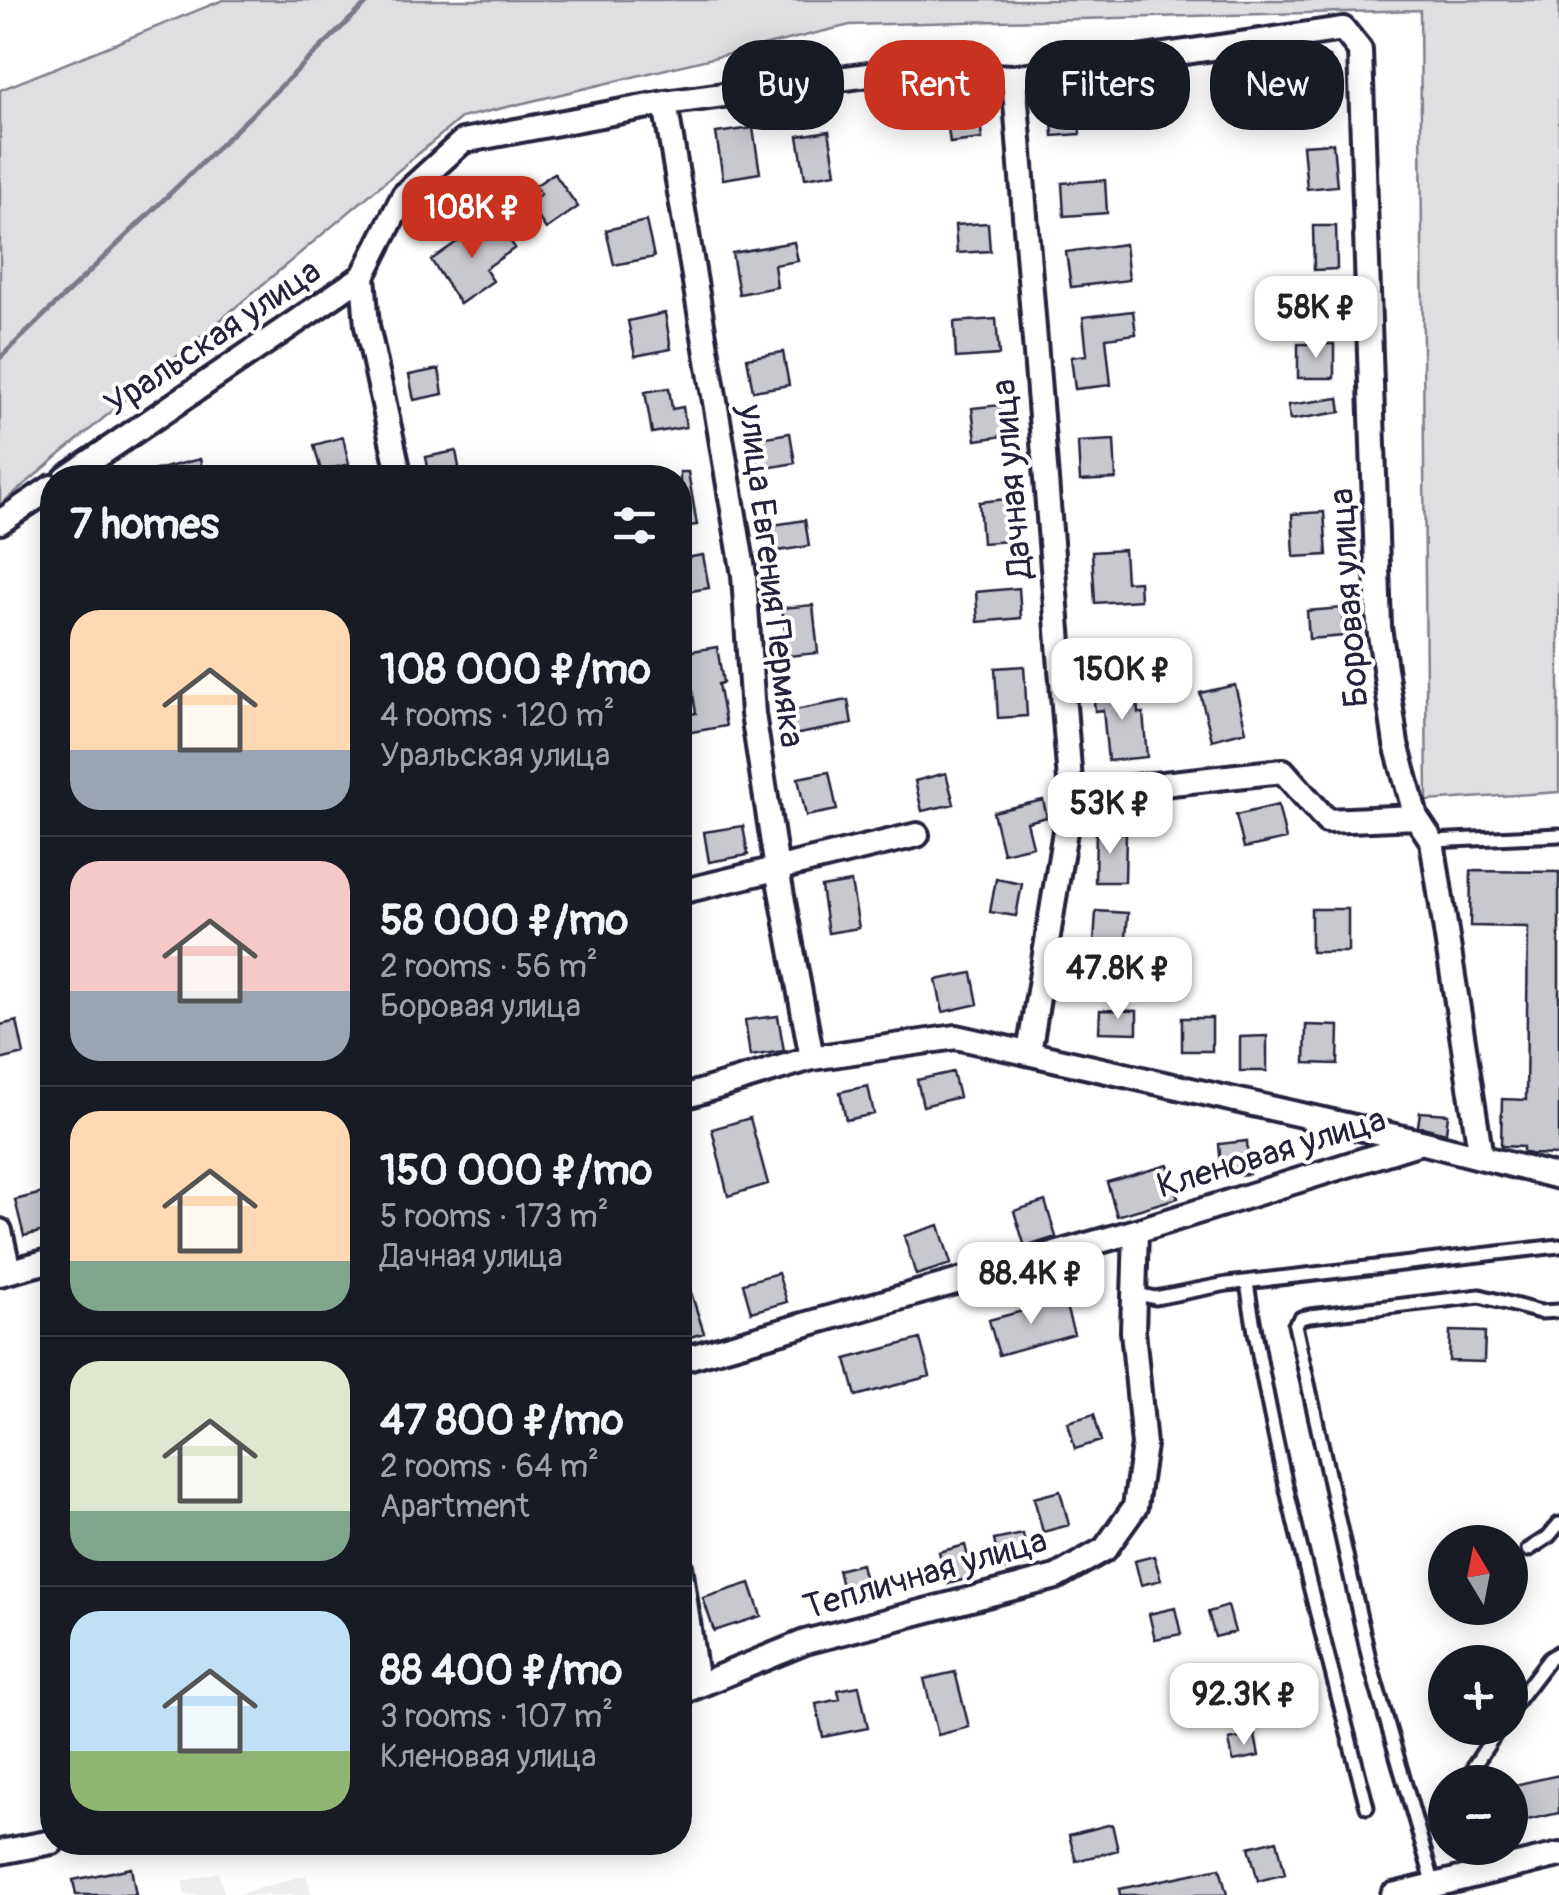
<!DOCTYPE html>
<html lang="en">
<head>
<meta charset="utf-8">
<style>
	:root { --surface:#171b24; --page:#20242c; --text:#f1f3f6; --muted:#9ea1a6; --line:#363941; --accent:#c8321e }
	body { margin:0; font-family:Pangolin,sans-serif; background:var(--page); color:var(--text); height:100vh; display:flex; flex-direction:column; font-size:38px; white-space:nowrap }
	* { box-sizing:border-box; margin:0 }
	p { font-size:32px; color:var(--muted) }
	.icon { flex:none; width:55px; height:55px; fill:none; stroke:currentColor; stroke-width:2; stroke-linecap:round; stroke-linejoin:round }
	.map { position:relative; flex:1; overflow:hidden }
	.details { position:absolute; left:40px; top:465px; width:652px; height:1390px; display:flex; flex-direction:column; background:var(--surface); border-radius:40px; box-shadow:0 5px 25px #0003 }
	.details>* { flex:none }
	.guide { position:absolute; left:722px; top:40px; width:685px; height:90px; display:flex; gap:20px }
	.needle { width:65px; rotate:350deg }
	.fabs { position:absolute; left:1428px; top:1525px; display:grid; gap:20px }
	.fabs a { display:grid; place-items:center; width:100px; height:100px; border-radius:50%; background:var(--surface); box-shadow:0 5px 25px #0003; font-size:50px }
	.price { position:absolute; translate:-50% -85px; padding:0 22px; border-radius:20px; background:#fff; color:#222; font-size:32px; line-height:65px; filter:drop-shadow(0 2px 5px #0008) }
	.price::after { content:''; position:absolute; left:50%; top:60px; width:30px; height:22px; margin-left:-15px; background:inherit; clip-path:polygon(0 0,100% 0,50% 100%) }
	.price.on { background:var(--accent); color:#fff }
	ul { padding:0; list-style:none }
	li { display:flex; align-items:center; gap:30px; height:250px; padding:0 30px }
	li+li { border-top:2px solid var(--line) }
	li span { display:grid; place-items:center; flex:none; width:280px; height:200px; border-radius:30px; color:#555 }
	li>.icon { margin-inline-start:auto }
	span .icon { width:120px; height:120px; fill:#fffc; stroke-width:1 }
	li b { font-size:42px }
	h2 { display:flex; justify-content:space-between; align-items:center; height:120px; padding:0 30px; font-size:42px }
	.tag { padding:0 35px; border-radius:40px; background:var(--surface); box-shadow:0 5px 25px #0003; font-size:35px; line-height:90px }
	.tag.on { background:var(--accent); color:#fff }
	.map>svg:first-child { display:block }
	.built { fill:#eeeef1 }
	.green { fill:#dfdfe2; stroke:#80808e; stroke-width:2.5 }
	.lines { fill:none; stroke-linecap:round; stroke-linejoin:round }
	.stream { stroke:#7a7a88; stroke-width:5 }
	.building { fill:#c8c8cf; stroke:#22223b; stroke-width:2.5 }
	.service-casing { stroke:#22223b; stroke-width:19 }
	.minor-casing { stroke:#22223b; stroke-width:30 }
	.service { stroke:#fff; stroke-width:11 }
	.minor { stroke:#fff; stroke-width:22 }
	.labels { text-anchor:middle; stroke-width:8; stroke-linejoin:round; paint-order:stroke }
	.street-label { font-size:35px; fill:#22223b; stroke:#fff }
</style>
</head>
<body>
<div class="map">
<svg width="1559" height="1895" viewBox="0 0 1559 1895">
	<rect width="100%" height="100%" fill="#fff"/>
	<filter id="ink" filterUnits="userSpaceOnUse"><feTurbulence type="fractalNoise" baseFrequency=".01" numOctaves="2"/><feDisplacementMap in="SourceGraphic" scale="20" xChannelSelector="R" yChannelSelector="G"/><feConvolveMatrix kernelMatrix="1 2 1 2 8 2 1 2 1" color-interpolation-filters="sRGB"/></filter>
	<g filter="url(#ink)">
		<path class="built" d="M218 1872 225 1895H185L182 1882Z
			M306 1875 312 1895H235Z"/>
		<path class="green" d="M223 0H1559V792L1427 801 1420 10 850 25 461 118 0 505V90Z"/>
		<g class="lines">
			<path class="stream" d="M0 358 370 0"/>
		</g>
		<path class="building" d="M1329 57 1331 103 1300 105 1297 59Z
			M1078 101 1080 134 1053 136 1051 103Z
			M978 102 982 139 950 143 945 106Z
			M753 128 760 173 723 179 716 133Z
			M829 131 836 173 805 178 798 136Z
			M1333 143 1337 186 1307 189 1303 145Z
			M554 173 578 207 546 229 528 203 541 194 535 186Z
			M1105 180 1107 213 1064 216 1062 183Z
			M646 221 654 257 614 265 606 230Z
			M484 223 490 231 499 224 515 248 485 269 493 281 460 304 431 260Z
			M988 223 990 251 957 253 955 225Z
			M1313 226H1336L1337 269 1314 270Z
			M794 242 798 261 774 265 777 287 739 294 732 253Z
			M1125 244 1129 280 1071 287 1066 252Z
			M1133 311 1136 334 1106 338 1111 385 1075 389 1071 357 1087 355 1083 317Z
			M665 313 671 349 635 356 628 321Z
			M996 319 999 355 956 358 954 322Z
			M1298 344H1334V378H1298Z
			M783 352 789 385 753 391 747 358Z
			M439 369 443 394 414 400 409 375Z
			M669 388 672 409 683 407 686 427 652 433 645 392Z
			M1339 398 1341 412 1290 420 1288 405Z
			M1000 405 1004 436 976 440 972 408Z
			M790 433 795 463 760 469 755 439Z
			M343 437 349 464 321 471 314 445Z
			M1114 440 1116 479 1080 481 1078 442Z
			M456 451 461 478H430L426 457Z
			M200 459 204 478H149L148 472Z
			M680 472H688L697 525 680 527Z
			M1007 499 1010 541 982 543 979 502Z
			M1324 512 1327 555 1294 557 1292 514Z
			M805 520 809 546 772 552 767 526Z
			M1124 550 1126 582 1139 581 1140 600 1095 603 1092 552Z
			M703 555 709 588 680 593V559Z
			M1019 588 1021 618 978 622 976 592Z
			M813 605 818 653 788 656 782 608Z
			M1342 608 1344 636 1309 639 1307 611Z
			M717 647 723 683 718 684 726 726 680 734V716L696 713 686 652Z
			M1024 666 1027 716 998 718 995 668Z
			M1235 685 1246 731 1212 740 1200 693Z
			M1136 687 1138 713H1143L1147 757 1108 761 1103 710 1095 711 1093 690Z
			M848 700 852 724 793 735 789 711Z
			M829 772 837 810 806 816 798 778Z
			M946 773 954 804 922 811 915 781Z
			M1043 800 1047 817 1027 822 1033 846 1003 853 993 812Z
			M1278 805 1286 839 1244 848 1236 815Z
			M743 826 748 855 709 862 704 832Z
			M1096 832 1126 833 1125 882H1095Z
			M1471 871 1559 872V1155L1530 1154 1523 1152V1147L1501 1146 1502 1099 1526 1100 1528 927 1470 926Z
			M996 879 1022 884 1016 916 990 912Z
			M851 882 859 928 828 933 821 887Z
			M1311 909H1348V952H1311Z
			M1096 911 1128 913 1124 962 1093 960Z
			M972 973 978 1004 943 1012 936 980Z
			M1100 1010 1137 1011V1033L1099 1032Z
			M778 1016 784 1051 750 1056 745 1020Z
			M1182 1018H1212V1051H1182Z
			M17 1021 24 1054 0 1060V1025Z
			M1306 1025 1339 1026 1338 1064 1305 1063Z
			M1267 1036V1071H1240V1037Z
			M953 1072 959 1097 923 1106 917 1080Z
			M868 1086 874 1114 846 1120 840 1092Z
			M1420 1112 1448 1114 1446 1133 1418 1126Z
			M750 1118 768 1184 728 1196 712 1129Z
			M1247 1141 1249 1174 1222 1176 1219 1144Z
			M1168 1165 1178 1198 1117 1216 1107 1182Z
			M46 1192 52 1229 24 1236 15 1200Z
			M1045 1201 1056 1237 1025 1247 1014 1211Z
			M939 1225 951 1264 916 1275 904 1236Z
			M683 1268 704 1333 680 1340V1269Z
			M778 1273 787 1302 751 1312 743 1283Z
			M1064 1300 1074 1334 999 1355 989 1320Z
			M1450 1331 1485 1332 1484 1362 1449 1361Z
			M920 1339 930 1376 856 1396 846 1359Z
			M1094 1414 1101 1441 1075 1449 1068 1422Z
			M1060 1491 1069 1525 1043 1532 1034 1498Z
			M1023 1534 1029 1564 1001 1570 994 1540Z
			M965 1545 973 1577 948 1584 939 1552Z
			M1154 1556 1161 1580 1141 1585 1135 1561Z
			M861 1564 869 1597 846 1603 838 1570Z
			M750 1583 761 1616 714 1631 703 1598Z
			M1228 1606 1235 1632 1215 1637 1208 1612Z
			M1175 1608 1181 1634 1155 1639 1149 1614Z
			M955 1672 969 1727 938 1735 924 1679Z
			M859 1686 868 1728 823 1737 816 1704 840 1699 838 1690Z
			M1255 1735 1259 1756 1233 1761 1229 1740Z
			M1559 1775V1813L1510 1824V1786Z
			M1112 1824 1118 1850 1076 1861 1069 1835Z
			M1277 1840 1285 1874 1258 1881 1249 1847Z
			M131 1868 136 1895H76L73 1880Z
			M1220 1868 1227 1895H1120L1119 1889Z"/>
		<g class="lines">
			<defs>
				<path id="service" d="M1432 841 1559 835
					M1247 1283C1274 1461 1322 1633 1367 1807
					M1134 1293 1155 1298 1227 1284 1559 1246
					M1528 1550 1548 1537 1559 1524
					M1510 1710 1549 1659 1559 1652
					M1473 1782 1474 1766 1499 1728
					M1476 1848 1480 1874
					M1434 1885 1370 1663 1295 1325 1301 1318 1310 1316 1480 1296 1540 1312 1559 1311"/>
				<path id="minor" d="M1014 77 1071 794 1029 1053
					M665 103 744 575 753 714 777 869 812 1058
					M363 276 367 326 400 478
					M66 478 363 276 404 195 463 141 665 103 890 72 1014 77 1343 29 1360 50 1379 627 1396 744 1416 817 1432 841 1481 1157
					M0 522 52 487
					M1071 794 1283 771 1327 821 1416 817
					M680 892 917 835
					M680 1098 812 1058 956 1037 1421 1142 1559 1177
					M0 1231 9 1271
					M0 1274 52 1260
					M680 1360 1136 1231 1418 1143
					M680 1566 697 1685
					M680 1693 805 1642 1056 1577 1105 1549 1135 1507 1144 1445 1133 1331 1136 1231
					M0 1852 52 1842
					M1393 1895 1559 1855"/>
			</defs>
			<use href="#service" class="service-casing"/>
			<use href="#minor" class="minor-casing"/>
			<use href="#service" class="service"/>
			<use href="#minor" class="minor"/>
		</g>
	</g>
	<g class="labels">
		<g class="street-label">
			<text transform="translate(212 337) rotate(-34)" y="12">Уральская улица</text>
			<text transform="translate(1011 479) rotate(-95)" y="12">Дачная улица</text>
			<text transform="translate(772 576) rotate(83)" y="12">улица Евгения Пермяка</text>
			<text transform="translate(1348 598) rotate(-94)" y="12">Боровая улица</text>
			<text transform="translate(1271 1152) rotate(-17)" y="12">Кленовая улица</text>
			<text transform="translate(925 1573) rotate(-16)" y="12">Тепличная улица</text>
		</g>
	</g>
</svg>
<div class="fabs">
<a><svg class="needle" viewBox="-14 -14 28 28"><path d="M0-13l5 13h-10z" fill="#e53935"/><path d="M0 13l5-13h-10z" fill="#9ea1a6"/></svg></a>
<a>+</a>
<a>−</a>
</div>
<b class="price on" style="left:472px;top:261px">108K ₽</b>
<b class="price" style="left:1316px;top:361px">58K ₽</b>
<b class="price" style="left:1122px;top:723px">150K ₽</b>
<b class="price" style="left:1110px;top:857px">53K ₽</b>
<b class="price" style="left:1118px;top:1022px">47.8K ₽</b>
<b class="price" style="left:1031px;top:1327px">88.4K ₽</b>
<b class="price" style="left:1244px;top:1748px">92.3K ₽</b>
<div class="guide">
<a class="tag">Buy</a>
<a class="tag on">Rent</a>
<a class="tag">Filters</a>
<a class="tag">New</a>
</div>
<section class="details">
<h2>7 homes<svg class="icon" aria-label="filters" viewBox="0 0 24 24"><path d="M4 7h16M4 17h16"/><circle cx="9" cy="7" r="2"/><circle cx="15" cy="17" r="2"/></svg></h2>
<ul>
<li><span style="background:linear-gradient(#ffd9b3 70%,#9aa5b1 0)"><svg class="icon" aria-label="home" viewBox="0 0 24 24"><path d="M3 11l9-7 9 7M6 9v11h12V9"/></svg></span><div><b>108 000 ₽/mo</b><p>4 rooms · 120 m²</p><p>Уральская улица</p></div></li>
<li><span style="background:linear-gradient(#f6c9c9 65%,#9aa5b1 0)"><svg class="icon" aria-label="home" viewBox="0 0 24 24"><path d="M3 11l9-7 9 7M6 9v11h12V9"/></svg></span><div><b>58 000 ₽/mo</b><p>2 rooms · 56 m²</p><p>Боровая улица</p></div></li>
<li><span style="background:linear-gradient(#ffd9b3 75%,#7fa58c 0)"><svg class="icon" aria-label="home" viewBox="0 0 24 24"><path d="M3 11l9-7 9 7M6 9v11h12V9"/></svg></span><div><b>150 000 ₽/mo</b><p>5 rooms · 173 m²</p><p>Дачная улица</p></div></li>
<li><span style="background:linear-gradient(#dfe7d0 75%,#7fa58c 0)"><svg class="icon" aria-label="home" viewBox="0 0 24 24"><path d="M3 11l9-7 9 7M6 9v11h12V9"/></svg></span><div><b>47 800 ₽/mo</b><p>2 rooms · 64 m²</p><p>Apartment</p></div></li>
<li><span style="background:linear-gradient(#bfe0f5 70%,#8fb573 0)"><svg class="icon" aria-label="home" viewBox="0 0 24 24"><path d="M3 11l9-7 9 7M6 9v11h12V9"/></svg></span><div><b>88 400 ₽/mo</b><p>3 rooms · 107 m²</p><p>Кленовая улица</p></div></li>
</ul>
</section>
</div>
</body>
</html>
